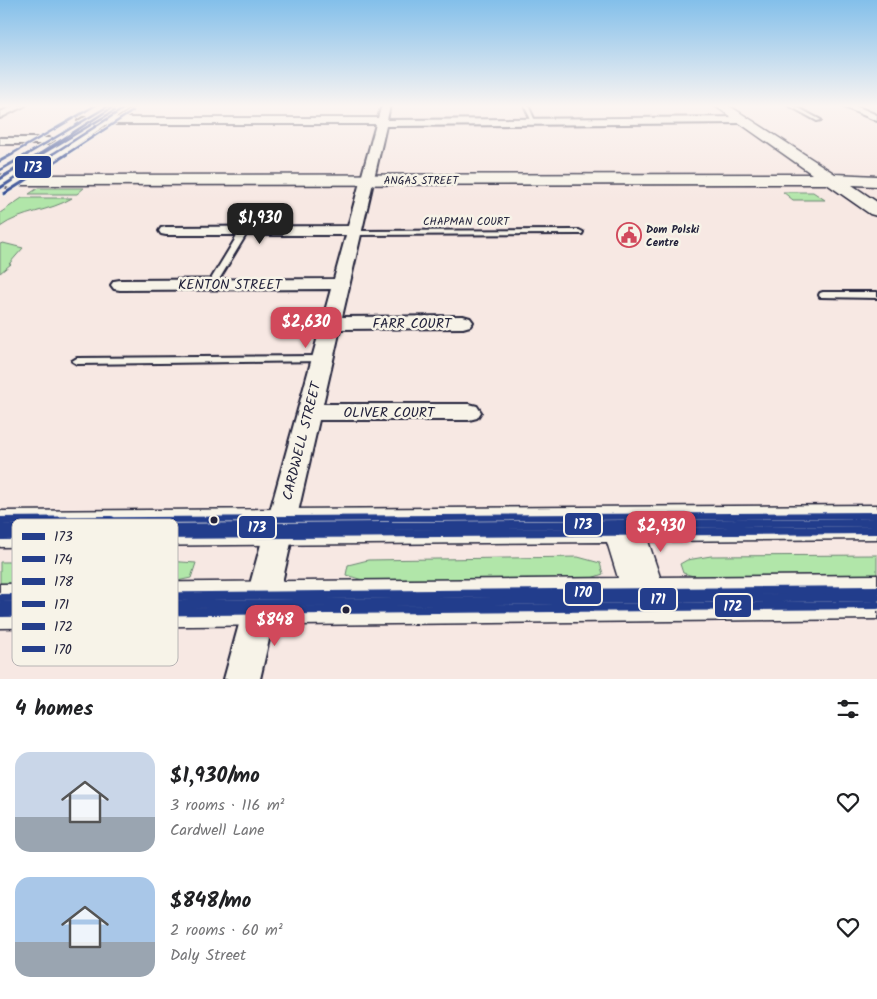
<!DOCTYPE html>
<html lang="en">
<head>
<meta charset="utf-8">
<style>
	:root { --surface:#fff; --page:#f2f2f2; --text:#202124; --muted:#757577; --accent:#d1495b }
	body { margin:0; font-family:Kalam,sans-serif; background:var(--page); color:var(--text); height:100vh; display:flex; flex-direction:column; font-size:19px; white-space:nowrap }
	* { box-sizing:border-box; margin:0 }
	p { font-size:16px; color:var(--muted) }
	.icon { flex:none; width:28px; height:28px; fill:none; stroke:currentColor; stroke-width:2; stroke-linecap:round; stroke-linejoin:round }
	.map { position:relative; height:679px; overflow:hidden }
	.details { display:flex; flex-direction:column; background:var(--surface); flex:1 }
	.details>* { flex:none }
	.price { position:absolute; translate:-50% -42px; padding:0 11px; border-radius:10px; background:var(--accent); color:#fff; font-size:16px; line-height:32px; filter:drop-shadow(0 1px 2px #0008) }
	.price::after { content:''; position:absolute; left:50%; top:30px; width:15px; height:11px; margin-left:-8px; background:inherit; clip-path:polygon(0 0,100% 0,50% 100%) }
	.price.selected { background:#222; color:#fff }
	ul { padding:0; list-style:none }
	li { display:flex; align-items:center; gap:15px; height:125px; padding:0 15px }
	li span { display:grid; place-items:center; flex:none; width:140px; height:100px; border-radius:15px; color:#555 }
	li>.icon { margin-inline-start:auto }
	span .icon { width:60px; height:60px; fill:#fffc; stroke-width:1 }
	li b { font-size:21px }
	h2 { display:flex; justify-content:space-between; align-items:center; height:60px; padding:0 15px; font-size:21px }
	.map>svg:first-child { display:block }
	.green { fill:#b1e6a9; stroke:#6a8472 }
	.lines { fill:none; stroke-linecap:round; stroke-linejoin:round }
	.lane-casing { stroke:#22223b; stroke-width:4 }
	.street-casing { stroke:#22223b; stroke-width:4 }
	.secondary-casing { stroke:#22223b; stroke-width:3 }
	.lane { fill:#f7f3e8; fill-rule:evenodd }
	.street { fill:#f7f3e8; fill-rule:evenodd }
	.secondary { fill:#f7f3e8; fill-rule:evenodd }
	.bus-1-far2-casing { stroke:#f7f3e8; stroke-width:4.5 }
	.bus-1-far1-casing { stroke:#f7f3e8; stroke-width:5.5 }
	.bus-1-casing { stroke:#f7f3e8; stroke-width:12 }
	.bus-2-far2-casing { stroke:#f7f3e8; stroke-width:4.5 }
	.bus-2-far1-casing { stroke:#f7f3e8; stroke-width:5.5 }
	.bus-2-casing { stroke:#f7f3e8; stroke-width:12 }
	.bus-3-far3-casing { stroke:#f7f3e8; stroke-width:4.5 }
	.bus-3-far2-casing { stroke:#f7f3e8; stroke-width:5.5 }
	.bus-3-far1-casing { stroke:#f7f3e8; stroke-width:10 }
	.bus-3-casing { stroke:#f7f3e8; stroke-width:12 }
	.bus-4-far2-casing { stroke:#f7f3e8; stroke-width:4.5 }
	.bus-4-far1-casing { stroke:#f7f3e8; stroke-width:5.5 }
	.bus-4-casing { stroke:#f7f3e8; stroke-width:12 }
	.bus-5-far2-casing { stroke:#f7f3e8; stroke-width:4.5 }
	.bus-5-far1-casing { stroke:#f7f3e8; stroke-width:5.5 }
	.bus-5-casing { stroke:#f7f3e8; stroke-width:12 }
	.bus-6-far2-casing { stroke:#f7f3e8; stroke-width:4.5 }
	.bus-6-far1-casing { stroke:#f7f3e8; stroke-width:5.5 }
	.bus-6-casing { stroke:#f7f3e8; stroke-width:12 }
	.bus-1-far2 { stroke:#243e8c; stroke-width:2.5 }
	.bus-1-far1 { stroke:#243e8c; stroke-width:3 }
	.bus-1 { stroke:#243e8c; stroke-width:8 }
	.bus-2-far2 { stroke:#243e8c; stroke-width:2.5 }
	.bus-2-far1 { stroke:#243e8c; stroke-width:3 }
	.bus-2 { stroke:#243e8c; stroke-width:8 }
	.bus-3-far3 { stroke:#243e8c; stroke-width:2.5 }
	.bus-3-far2 { stroke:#243e8c; stroke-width:3 }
	.bus-3-far1 { stroke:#243e8c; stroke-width:6 }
	.bus-3 { stroke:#243e8c; stroke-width:8 }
	.bus-4-far2 { stroke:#243e8c; stroke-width:2.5 }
	.bus-4-far1 { stroke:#243e8c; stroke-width:3 }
	.bus-4 { stroke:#243e8c; stroke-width:8 }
	.bus-5-far2 { stroke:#243e8c; stroke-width:2.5 }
	.bus-5-far1 { stroke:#243e8c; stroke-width:3 }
	.bus-5 { stroke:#243e8c; stroke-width:8 }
	.bus-6-far2 { stroke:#243e8c; stroke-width:2.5 }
	.bus-6-far1 { stroke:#243e8c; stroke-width:3 }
	.bus-6 { stroke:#243e8c; stroke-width:8 }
	.bus-dot { fill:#22223b; stroke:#f7f3e8; stroke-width:2 }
	.labels { text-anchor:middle; stroke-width:5; stroke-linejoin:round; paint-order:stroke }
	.far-street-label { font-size:11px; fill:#22223b; stroke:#f7f3e8 }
	.far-poi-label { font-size:11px; font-weight:bold; fill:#22223b; stroke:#f7f3e8; text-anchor:start }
	.street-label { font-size:14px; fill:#22223b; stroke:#f7f3e8 }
	.key { fill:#f7f3e8; stroke:#b7b4b4; stroke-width:1 }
	.key-label { font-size:14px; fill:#22223b }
	.line-badge { stroke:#f7f3e8; stroke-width:2 }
	.badge-label { font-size:14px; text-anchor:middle; font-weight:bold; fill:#fff }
</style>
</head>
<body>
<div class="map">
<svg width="877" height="679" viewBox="0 0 877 679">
	<rect width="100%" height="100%" fill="#f7e8e3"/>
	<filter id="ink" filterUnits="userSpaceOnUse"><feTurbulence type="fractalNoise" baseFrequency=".02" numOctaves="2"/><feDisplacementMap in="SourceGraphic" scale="10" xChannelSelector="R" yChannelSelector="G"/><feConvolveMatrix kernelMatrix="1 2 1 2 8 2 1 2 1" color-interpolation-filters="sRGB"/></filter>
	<g filter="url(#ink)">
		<path class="green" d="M38 188H84L77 194H29Z
			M783 192H813L825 200H793Z
			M22 198H72C49 212 22 211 0 227V213Z
			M3 243 23 248 9 264H11L0 273V244Z
			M877 555V578L697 577 683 573 680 564 687 560 711 556Z
			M578 557 600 563 603 574 583 581H366L346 575 348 565 368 560Z
			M167 561 196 563 191 578 163 584H0V562Z"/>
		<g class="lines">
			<defs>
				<path id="lane" d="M524 105H528L536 123 532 122Z
					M788 105H793L821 120 817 121Z
					M242 228H245L249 230 215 286H209L208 284Z
					M579 230 583 232 582 234 354 235 350 233 354 231Z
					M823 292H877V298L820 297 819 295 820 293Z
					M322 356 326 357 327 359 326 361 77 364 72 361 77 358Z"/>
				<path id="street" d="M16 105H26L0 118V112Z
					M382 105H390L387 120 742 117 747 120 742 123 386 126 342 317 463 316 470 318 473 322 470 326 463 328 340 329 323 404H469L477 406 481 412 477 418 469 420H319L260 679H224L331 289 120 290 114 289 111 285 114 281 120 280 334 279 346 235H166L161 234 159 231 161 228 166 227 348 226 376 124H83L78 121 83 118H378Z
					M843 105H854L877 115V121L844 107Z
					M0 138H49L54 141 49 144H0Z"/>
				<path id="secondary" d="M121 105H135L33 175 812 174 714 105H728L835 174 877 176V186L852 185 877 202V216L870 214 827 184 17 185 9 188 0 185V175H10Z
					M877 505V539L648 541 660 577 877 575V619L0 628V584L618 578 607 542 0 547V511Z"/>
			</defs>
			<use href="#lane" class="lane-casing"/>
			<use href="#street" class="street-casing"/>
			<use href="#secondary" class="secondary-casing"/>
			<use href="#lane" class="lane"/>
			<use href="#street" class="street"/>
			<use href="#secondary" class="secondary"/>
			<defs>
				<path id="bus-1-far2" d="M51 155 129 105"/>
				<path id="bus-1-far1" d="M0 188 53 154"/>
				<path id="bus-1" d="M0 529 877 522"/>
				<path id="bus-2-far2" d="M65 155 133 111"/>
				<path id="bus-2-far1" d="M4 194 67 154"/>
				<path id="bus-2" d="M0 536 877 530"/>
				<path id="bus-3-far3" d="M38 155 116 105"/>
				<path id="bus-3-far2" d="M0 179 40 154"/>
				<path id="bus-3-far1" d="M0 521 877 515"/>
				<path id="bus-3" d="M0 521 111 520"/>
				<path id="bus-4-far2" d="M26 155 110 105"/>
				<path id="bus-4-far1" d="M0 170 28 154"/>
				<path id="bus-4" d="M0 606 877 597"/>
				<path id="bus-5-far2" d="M40 155 114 111"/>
				<path id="bus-5-far1" d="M4 176 42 154"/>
				<path id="bus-5" d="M0 613 877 605"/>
				<path id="bus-6-far2" d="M10 155 96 105"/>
				<path id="bus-6-far1" d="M0 161 13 154"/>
				<path id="bus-6" d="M0 598 877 590"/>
			</defs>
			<use href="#bus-1-far2" class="bus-1-far2-casing"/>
			<use href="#bus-1-far1" class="bus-1-far1-casing"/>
			<use href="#bus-1" class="bus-1-casing"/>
			<use href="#bus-2-far2" class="bus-2-far2-casing"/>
			<use href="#bus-2-far1" class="bus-2-far1-casing"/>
			<use href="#bus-2" class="bus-2-casing"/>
			<use href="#bus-3-far3" class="bus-3-far3-casing"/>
			<use href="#bus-3-far2" class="bus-3-far2-casing"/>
			<use href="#bus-3-far1" class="bus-3-far1-casing"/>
			<use href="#bus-3" class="bus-3-casing"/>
			<use href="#bus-4-far2" class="bus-4-far2-casing"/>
			<use href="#bus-4-far1" class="bus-4-far1-casing"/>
			<use href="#bus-4" class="bus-4-casing"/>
			<use href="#bus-5-far2" class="bus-5-far2-casing"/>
			<use href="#bus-5-far1" class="bus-5-far1-casing"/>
			<use href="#bus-5" class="bus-5-casing"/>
			<use href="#bus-6-far2" class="bus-6-far2-casing"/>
			<use href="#bus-6-far1" class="bus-6-far1-casing"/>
			<use href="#bus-6" class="bus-6-casing"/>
			<use href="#bus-1-far2" class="bus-1-far2"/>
			<use href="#bus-1-far1" class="bus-1-far1"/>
			<use href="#bus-1" class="bus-1"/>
			<use href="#bus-2-far2" class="bus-2-far2"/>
			<use href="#bus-2-far1" class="bus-2-far1"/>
			<use href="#bus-2" class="bus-2"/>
			<use href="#bus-3-far3" class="bus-3-far3"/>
			<use href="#bus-3-far2" class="bus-3-far2"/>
			<use href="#bus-3-far1" class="bus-3-far1"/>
			<use href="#bus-3" class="bus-3"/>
			<use href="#bus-4-far2" class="bus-4-far2"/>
			<use href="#bus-4-far1" class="bus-4-far1"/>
			<use href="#bus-4" class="bus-4"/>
			<use href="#bus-5-far2" class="bus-5-far2"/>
			<use href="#bus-5-far1" class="bus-5-far1"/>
			<use href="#bus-5" class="bus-5"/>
			<use href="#bus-6-far2" class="bus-6-far2"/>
			<use href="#bus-6-far1" class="bus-6-far1"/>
			<use href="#bus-6" class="bus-6"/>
		</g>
	</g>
	<linearGradient id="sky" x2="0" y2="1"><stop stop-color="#83bfea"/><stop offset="0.53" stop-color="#fbf5f2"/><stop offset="1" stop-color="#fbf5f2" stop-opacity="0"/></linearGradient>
	<rect width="877" height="200" fill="url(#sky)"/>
	<defs>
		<symbol id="civic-ring" viewBox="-11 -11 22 22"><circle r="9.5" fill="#f7f3e8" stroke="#d1495b" stroke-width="1.5"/><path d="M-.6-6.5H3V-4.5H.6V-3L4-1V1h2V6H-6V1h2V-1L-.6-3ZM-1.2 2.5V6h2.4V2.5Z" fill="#d1495b"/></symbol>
	</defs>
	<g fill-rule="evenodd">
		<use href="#civic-ring" x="615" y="221" width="28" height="28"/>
	</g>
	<g class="bus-dot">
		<circle cx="214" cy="520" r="4.5"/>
		<circle cx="346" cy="610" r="4.5"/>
	</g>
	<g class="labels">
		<g class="far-street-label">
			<text x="421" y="184">ANGAS STREET</text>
			<text x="466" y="225">CHAPMAN COURT</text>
		</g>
		<g class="far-poi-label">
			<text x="646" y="233">Dom Polski<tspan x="646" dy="13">Centre</tspan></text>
		</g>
		<g class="street-label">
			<text x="230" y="289">KENTON STREET</text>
			<text x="412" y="328">FARR COURT</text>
			<text x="389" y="417">OLIVER COURT</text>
			<text transform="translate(301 441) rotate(-76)" y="5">CARDWELL STREET</text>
		</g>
	</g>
	<rect x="12" y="519" width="166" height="147" rx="8" class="key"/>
	<rect x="22" y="533" width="23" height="7" fill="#243e8c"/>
	<rect x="22" y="556" width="23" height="6" fill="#243e8c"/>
	<rect x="22" y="578" width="23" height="7" fill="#243e8c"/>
	<rect x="22" y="601" width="23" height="6" fill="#243e8c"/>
	<rect x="22" y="623" width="23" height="7" fill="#243e8c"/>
	<rect x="22" y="646" width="23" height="6" fill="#243e8c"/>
	<g class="key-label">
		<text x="54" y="541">173</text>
		<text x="54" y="564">174</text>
		<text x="54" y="586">178</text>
		<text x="54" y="609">171</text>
		<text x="54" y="631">172</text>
		<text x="54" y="654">170</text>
	</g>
	<g class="line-badge">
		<rect x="14" y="155" width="38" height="24" rx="5" fill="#243e8c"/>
		<rect x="564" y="512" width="38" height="24" rx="5" fill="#243e8c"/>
		<rect x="238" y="515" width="38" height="24" rx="5" fill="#243e8c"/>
		<rect x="564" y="581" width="38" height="24" rx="5" fill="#243e8c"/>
		<rect x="639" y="587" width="38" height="24" rx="5" fill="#243e8c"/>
		<rect x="714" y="594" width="38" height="24" rx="5" fill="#243e8c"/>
	</g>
	<g class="badge-label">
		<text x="33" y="172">173</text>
		<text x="583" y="529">173</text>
		<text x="257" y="532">173</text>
		<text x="583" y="597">170</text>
		<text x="658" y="604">171</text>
		<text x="733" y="611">172</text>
	</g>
</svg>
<b class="price selected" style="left:260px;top:245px">$1,930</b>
<b class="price" style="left:306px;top:349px">$2,630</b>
<b class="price" style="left:661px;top:553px">$2,930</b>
<b class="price" style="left:275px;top:647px">$848</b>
</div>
<section class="details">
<h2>4 homes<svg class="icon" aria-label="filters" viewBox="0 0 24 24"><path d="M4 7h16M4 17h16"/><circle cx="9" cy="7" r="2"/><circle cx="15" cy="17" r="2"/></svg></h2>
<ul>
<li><span style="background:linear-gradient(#c9d6e8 65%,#9aa5b1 0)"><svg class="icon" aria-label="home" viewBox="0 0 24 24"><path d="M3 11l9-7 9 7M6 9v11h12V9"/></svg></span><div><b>$1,930/mo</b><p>3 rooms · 116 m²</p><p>Cardwell Lane</p></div><svg class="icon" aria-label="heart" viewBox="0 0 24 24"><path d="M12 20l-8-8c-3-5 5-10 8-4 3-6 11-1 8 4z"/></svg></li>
<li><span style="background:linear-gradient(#a9c7e8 65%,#9aa5b1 0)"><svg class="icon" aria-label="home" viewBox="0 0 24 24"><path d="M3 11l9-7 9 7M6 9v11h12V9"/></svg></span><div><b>$848/mo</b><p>2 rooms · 60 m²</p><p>Daly Street</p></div><svg class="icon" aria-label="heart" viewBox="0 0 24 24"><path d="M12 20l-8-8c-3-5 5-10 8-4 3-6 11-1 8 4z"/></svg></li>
</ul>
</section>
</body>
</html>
